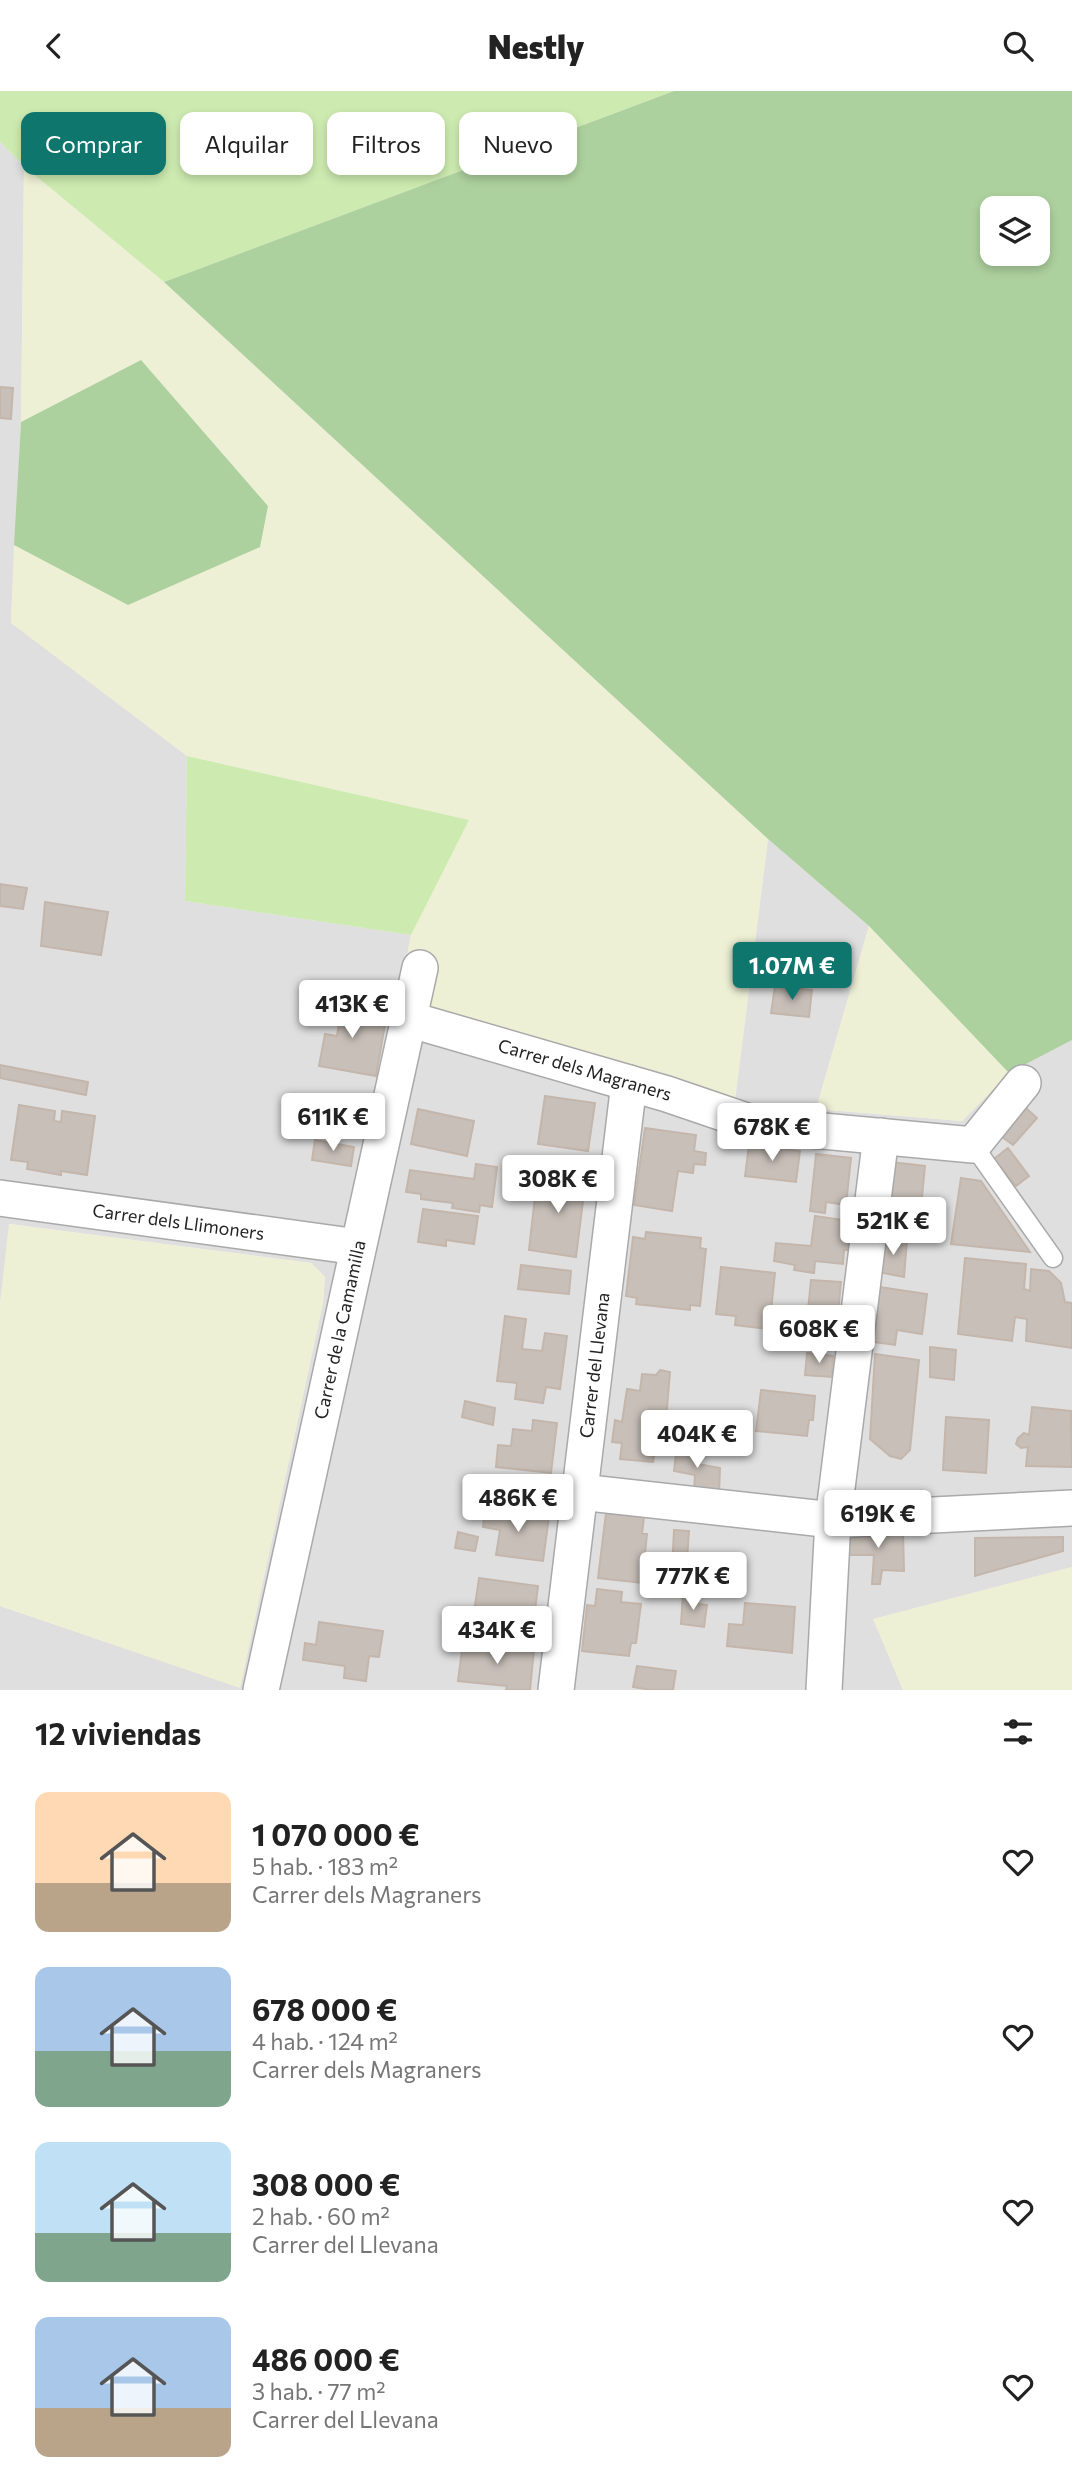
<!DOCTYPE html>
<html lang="es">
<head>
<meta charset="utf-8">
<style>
	:root { --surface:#fff; --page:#f2f2f2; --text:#222; --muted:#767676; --accent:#0f766e }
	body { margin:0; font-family:Commissioner,sans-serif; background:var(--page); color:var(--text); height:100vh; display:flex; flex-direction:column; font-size:26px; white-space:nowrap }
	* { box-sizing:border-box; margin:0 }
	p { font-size:23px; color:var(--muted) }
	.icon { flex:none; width:38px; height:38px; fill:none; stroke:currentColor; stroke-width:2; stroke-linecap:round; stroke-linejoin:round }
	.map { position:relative; height:1599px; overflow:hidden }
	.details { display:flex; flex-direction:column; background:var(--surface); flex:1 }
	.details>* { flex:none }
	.guide { position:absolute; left:21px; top:21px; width:700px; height:63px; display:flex; gap:14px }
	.controls { position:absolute; left:980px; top:105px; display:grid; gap:14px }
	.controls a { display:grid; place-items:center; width:70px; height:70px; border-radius:14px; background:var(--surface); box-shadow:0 4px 10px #0003; font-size:35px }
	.price { position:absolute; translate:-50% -60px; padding:0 16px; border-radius:7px; background:#fff; color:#222; font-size:23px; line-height:46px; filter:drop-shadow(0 2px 4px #0008) }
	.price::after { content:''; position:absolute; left:50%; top:42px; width:21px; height:16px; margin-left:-10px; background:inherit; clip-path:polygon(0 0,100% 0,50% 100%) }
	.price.current { background:var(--accent); color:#fff }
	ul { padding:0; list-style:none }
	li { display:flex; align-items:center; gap:21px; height:175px; padding:0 35px }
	li span { display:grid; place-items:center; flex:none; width:196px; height:140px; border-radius:14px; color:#555 }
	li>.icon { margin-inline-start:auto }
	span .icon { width:84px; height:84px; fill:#fffc; stroke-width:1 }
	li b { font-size:30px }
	h2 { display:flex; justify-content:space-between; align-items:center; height:84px; padding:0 35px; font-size:30px }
	.tag { padding:0 24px; border-radius:14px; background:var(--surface); box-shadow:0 4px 10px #0003; font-size:24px; line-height:63px }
	.tag.current { background:var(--accent); color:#fff }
	header { display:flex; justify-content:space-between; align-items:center; height:91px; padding:0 35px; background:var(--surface); font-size:32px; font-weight:800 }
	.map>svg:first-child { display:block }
	.residential { fill:#e0dfdf }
	.farmland { fill:#eef0d5 }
	.grass { fill:#cdebb0 }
	.forest { fill:#add19e; fill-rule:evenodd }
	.building { fill:#c7bfb8; stroke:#c4b6ab; stroke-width:2 }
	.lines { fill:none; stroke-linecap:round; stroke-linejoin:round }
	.lane-casing { stroke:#a9a9a9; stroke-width:21 }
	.street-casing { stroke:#a9a9a9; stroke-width:38 }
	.lane { stroke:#fff; stroke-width:18 }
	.street { stroke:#fff; stroke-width:35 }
	.labels { text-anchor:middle; stroke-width:7; stroke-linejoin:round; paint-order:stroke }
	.street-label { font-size:18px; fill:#222; stroke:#fff }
</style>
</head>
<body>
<header><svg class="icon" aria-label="back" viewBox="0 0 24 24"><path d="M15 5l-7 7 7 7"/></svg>Nestly<svg class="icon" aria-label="search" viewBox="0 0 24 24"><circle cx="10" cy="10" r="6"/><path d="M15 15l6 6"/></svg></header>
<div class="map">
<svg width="1072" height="1599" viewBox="0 0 1072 1599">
	<rect width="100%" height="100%" fill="#f2efe9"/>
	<path class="residential" d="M0 51 24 75 21 331 11 531 187 665 185 810 411 844 397 917 735 1009 768 748 869 835 816 1018 962 1030 1009 982 1072 949V1476L874 1528 903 1599H0V1515L240 1596 323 1212 325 1186 311 1172 10 1133 0 1213Z"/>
	<path class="farmland" d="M24 75 164 191 768 748 735 1009 396 917 411 844 469 729 187 665 11 532 14 454 128 513 141 269 21 331Z
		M869 835 1009 982 962 1030 816 1018Z
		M9 1133 311 1172 325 1186 323 1212 240 1597 0 1515V1213Z
		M1072 1476V1599H903L873 1528Z"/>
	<path class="grass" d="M0 0H674L164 191 24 75 0 51Z
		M187 665 469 729 411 844 185 810Z"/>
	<path class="forest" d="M674 0H1072V949L1009 982 869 835 768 748 164 191ZM992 117H1038V163H992Z
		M141 269 268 415 260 456 128 514 14 454 21 331Z"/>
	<path class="building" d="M0 296 13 297 11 328 0 327Z
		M0 793 27 797 23 818 0 815Z
		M45 811 108 821 101 864 41 855Z
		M775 895 812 899 809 926 771 922Z
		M325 910 367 918 366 925 386 928 376 985 319 975 325 943 337 945 339 932 322 928Z
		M0 974 88 991 86 1004 0 987Z
		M545 1005 595 1012 588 1060 538 1053Z
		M19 1014 55 1020 54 1030 61 1031 62 1020 95 1025 87 1084 61 1080V1084L27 1078 28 1071 11 1069Z
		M1026 1017 1037 1027 1013 1054 1001 1045Z
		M418 1018 474 1030 467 1065 411 1053Z
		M645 1037 696 1044 694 1060 706 1062 705 1074 694 1073 693 1082 678 1080 672 1120 634 1114Z
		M315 1049 354 1056 351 1075 312 1069Z
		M749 1054 800 1060 796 1091 745 1085Z
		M1008 1057 1029 1085 1016 1095 994 1068Z
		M816 1063 851 1067 846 1114 826 1111 825 1122 810 1120Z
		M891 1071 925 1075 920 1126 886 1122Z
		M476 1073 497 1076 492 1116 480 1114 479 1121 452 1117 453 1112 421 1108V1103L406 1101 410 1079 474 1088Z
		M545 1081 586 1086 576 1166 529 1159 536 1097 543 1098Z
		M961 1087 981 1090 1030 1161 951 1153Z
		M423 1118 478 1125 474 1153 446 1149V1155L418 1151Z
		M815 1125 850 1130 848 1159H844L843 1173 815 1170 814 1182 794 1179 795 1174 774 1170 776 1152 811 1155Z
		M646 1141 701 1147 700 1157 706 1158 700 1215 690 1214V1219L636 1213 637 1207 626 1205 633 1146 645 1148Z
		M883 1146 907 1150 904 1186 878 1181Z
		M965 1167 1026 1173 1024 1198 1030 1200 1031 1178 1049 1180 1061 1192 1065 1211 1072 1212V1257L1026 1250 1027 1228 1015 1226 1012 1250 958 1243Z
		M521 1174 571 1180 569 1203 518 1198Z
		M721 1176 775 1182 769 1238 735 1234 736 1225 716 1223Z
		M811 1189 841 1191 836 1242 806 1239Z
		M873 1195 927 1203 922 1243 897 1239 895 1254 865 1250Z
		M505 1225 526 1228 522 1258 542 1260 545 1242 567 1245 560 1298 546 1296 543 1312 515 1308 517 1292 497 1290Z
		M930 1256 956 1259 954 1289 930 1286Z
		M807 1262 833 1265 832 1286 805 1284Z
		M875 1263 919 1269 910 1359 901 1368 890 1365 870 1348Z
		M660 1279 670 1281 666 1329 660 1328 653 1371 620 1368 622 1352 612 1351 615 1329 622 1331 627 1298 640 1300 642 1283 656 1284Z
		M761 1299 815 1305 813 1329H809L807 1345 756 1340Z
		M465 1310 495 1317 493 1334 462 1326Z
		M1032 1316 1071 1320 1072 1376 1026 1375 1028 1356 1021 1357 1016 1353 1018 1347 1024 1342 1029 1344Z
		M946 1326 989 1329 986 1382 943 1379Z
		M533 1329 557 1332 551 1382 496 1376 498 1354 511 1355 513 1338 532 1340Z
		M677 1355 699 1358 698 1373 720 1377 719 1402 694 1399 695 1384 674 1380Z
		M485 1417 549 1426 543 1470 496 1464 500 1439 483 1436Z
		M606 1422 644 1426 642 1443H647L642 1492 598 1487Z
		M674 1439 689 1440 685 1498H671Z
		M903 1439 904 1480 882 1479 880 1493H872L874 1464H846L847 1440Z
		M458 1441 478 1446 475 1460 455 1457Z
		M1063 1446V1460L975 1485V1447Z
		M479 1487 538 1495 533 1536 473 1528Z
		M597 1498 622 1501 621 1511 641 1513 636 1552H631L629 1565 582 1560 587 1514 595 1515Z
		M683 1503 699 1506 698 1513 707 1514 704 1536 681 1533Z
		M745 1512 795 1516 792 1562 727 1555 729 1533 743 1534Z
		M319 1531 383 1540 379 1566 369 1565 366 1590 344 1587 345 1575 303 1569 305 1552 316 1554Z
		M463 1551 534 1559 530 1599H506L507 1595 458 1590Z
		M637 1575 676 1580 673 1599H651L633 1596Z"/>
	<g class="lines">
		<defs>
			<path id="lane" d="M973 1054 1053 1167"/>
			<g id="street">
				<path id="s1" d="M408 928 667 1003 758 1034 973 1054 1023 992"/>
				<path id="s2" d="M0 1107 358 1156"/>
				<path d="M580 1401 833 1429 1072 1417"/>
				<path id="s3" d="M261 1599 420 877"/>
				<path id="s4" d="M556 1599 629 992"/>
				<path d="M824 1599 833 1429 881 1045"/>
			</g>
		</defs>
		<use href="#lane" class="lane-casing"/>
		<use href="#street" class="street-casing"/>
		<use href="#lane" class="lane"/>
		<use href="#street" class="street"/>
	</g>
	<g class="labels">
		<g class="street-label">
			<text dy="6" stroke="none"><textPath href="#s1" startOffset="184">Carrer dels Magraners</textPath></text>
			<text dy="6" stroke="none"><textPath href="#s2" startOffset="180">Carrer dels Llimoners</textPath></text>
			<text dy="6" stroke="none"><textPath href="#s3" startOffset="369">Carrer de la Camamilla</textPath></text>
			<text dy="6" stroke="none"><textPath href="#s4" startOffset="327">Carrer del Llevana</textPath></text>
		</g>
	</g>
</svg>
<div class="controls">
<a><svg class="icon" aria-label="layers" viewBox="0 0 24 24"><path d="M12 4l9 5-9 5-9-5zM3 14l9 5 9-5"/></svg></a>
</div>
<b class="price current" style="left:792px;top:911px">1.07M €</b>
<b class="price" style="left:352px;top:949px">413K €</b>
<b class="price" style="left:333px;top:1062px">611K €</b>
<b class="price" style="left:772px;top:1072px">678K €</b>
<b class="price" style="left:558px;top:1124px">308K €</b>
<b class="price" style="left:893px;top:1166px">521K €</b>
<b class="price" style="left:819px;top:1274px">608K €</b>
<b class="price" style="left:697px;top:1379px">404K €</b>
<b class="price" style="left:518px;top:1443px">486K €</b>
<b class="price" style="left:878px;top:1459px">619K €</b>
<b class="price" style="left:693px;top:1521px">777K €</b>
<b class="price" style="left:497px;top:1575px">434K €</b>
<div class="guide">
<a class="tag current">Comprar</a>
<a class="tag">Alquilar</a>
<a class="tag">Filtros</a>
<a class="tag">Nuevo</a>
</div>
</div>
<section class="details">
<h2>12 viviendas<svg class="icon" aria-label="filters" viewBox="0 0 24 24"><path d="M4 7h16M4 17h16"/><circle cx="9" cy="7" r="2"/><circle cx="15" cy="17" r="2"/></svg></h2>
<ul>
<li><span style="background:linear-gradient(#ffd9b3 65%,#b9a48a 0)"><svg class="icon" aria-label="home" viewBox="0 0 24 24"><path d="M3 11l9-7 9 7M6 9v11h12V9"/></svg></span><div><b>1 070 000 €</b><p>5 hab. · 183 m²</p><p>Carrer dels Magraners</p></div><svg class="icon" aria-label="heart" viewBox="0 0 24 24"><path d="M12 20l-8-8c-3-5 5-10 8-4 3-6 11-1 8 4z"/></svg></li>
<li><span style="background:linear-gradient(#a9c7e8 60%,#7fa58c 0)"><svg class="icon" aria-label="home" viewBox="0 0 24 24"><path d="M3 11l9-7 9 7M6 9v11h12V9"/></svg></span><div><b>678 000 €</b><p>4 hab. · 124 m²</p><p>Carrer dels Magraners</p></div><svg class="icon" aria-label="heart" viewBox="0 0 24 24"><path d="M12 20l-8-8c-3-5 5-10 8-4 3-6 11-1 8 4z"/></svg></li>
<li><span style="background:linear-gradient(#bfe0f5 65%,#7fa58c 0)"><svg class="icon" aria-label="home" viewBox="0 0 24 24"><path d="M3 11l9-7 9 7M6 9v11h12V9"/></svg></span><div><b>308 000 €</b><p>2 hab. · 60 m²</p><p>Carrer del Llevana</p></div><svg class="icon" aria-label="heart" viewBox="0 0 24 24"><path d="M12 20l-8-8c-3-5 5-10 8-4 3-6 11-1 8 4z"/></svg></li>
<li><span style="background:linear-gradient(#a9c7e8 65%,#b9a48a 0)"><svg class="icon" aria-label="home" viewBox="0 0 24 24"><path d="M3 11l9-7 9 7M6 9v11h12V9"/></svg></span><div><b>486 000 €</b><p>3 hab. · 77 m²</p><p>Carrer del Llevana</p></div><svg class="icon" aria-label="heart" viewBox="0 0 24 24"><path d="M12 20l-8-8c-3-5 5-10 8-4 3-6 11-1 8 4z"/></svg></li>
</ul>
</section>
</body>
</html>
